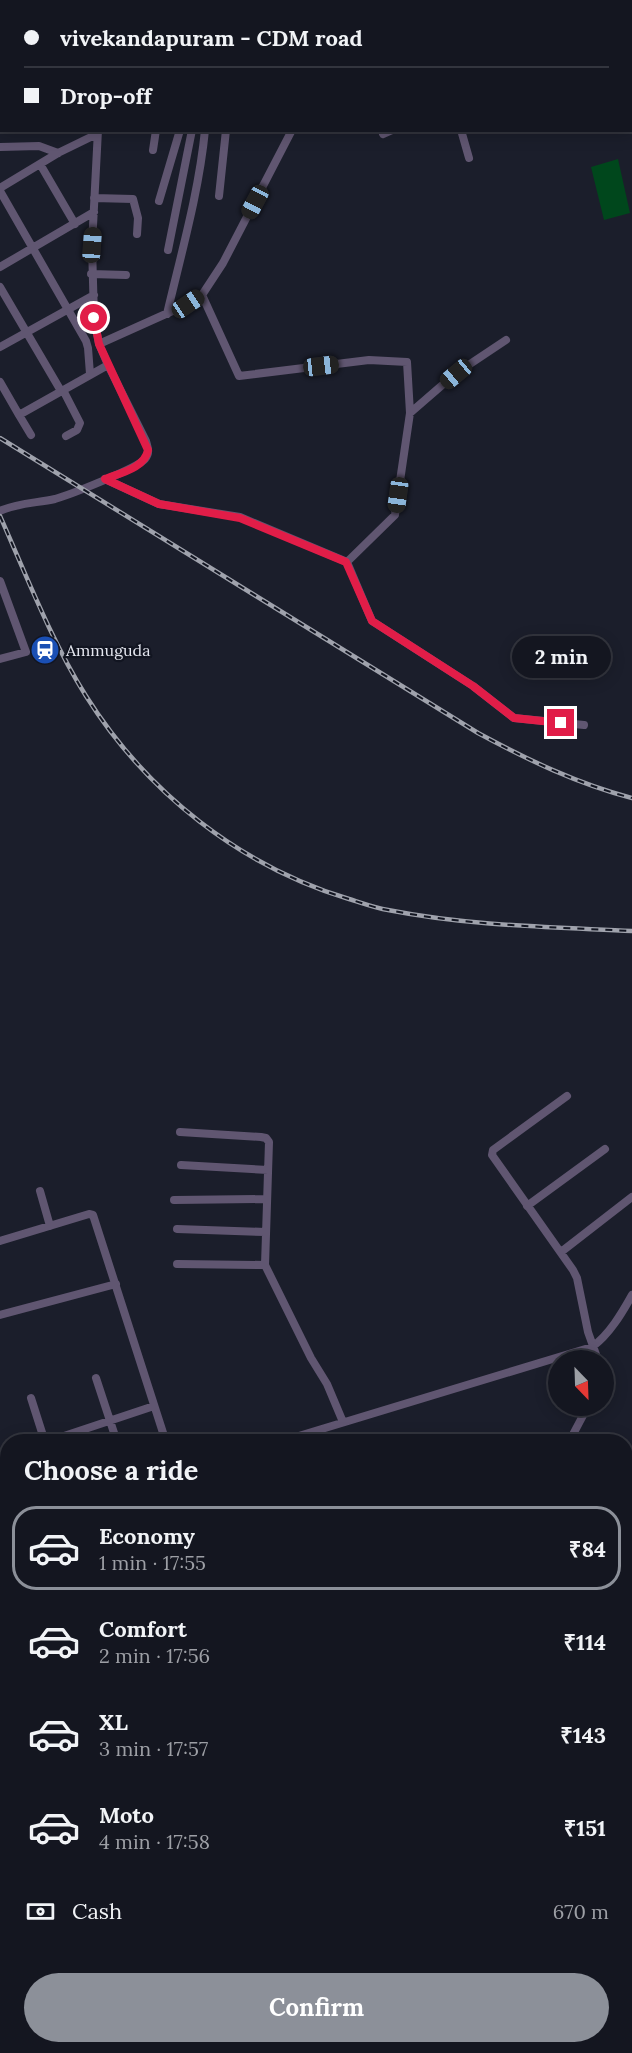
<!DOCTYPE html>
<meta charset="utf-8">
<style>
:root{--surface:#141620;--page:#1d1f29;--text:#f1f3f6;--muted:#9d9fa5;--line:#33353e;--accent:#8c9099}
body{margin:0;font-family:Lora,serif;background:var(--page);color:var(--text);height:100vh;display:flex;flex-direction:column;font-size:22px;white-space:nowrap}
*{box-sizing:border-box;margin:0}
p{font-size:20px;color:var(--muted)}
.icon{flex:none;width:33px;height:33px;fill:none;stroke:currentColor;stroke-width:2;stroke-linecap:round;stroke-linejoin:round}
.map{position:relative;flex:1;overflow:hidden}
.side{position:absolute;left:0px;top:1434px;width:633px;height:620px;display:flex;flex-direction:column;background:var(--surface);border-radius:24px 24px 0 0;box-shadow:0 3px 15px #0003,0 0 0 2px var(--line)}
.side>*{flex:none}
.guide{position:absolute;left:0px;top:0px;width:633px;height:132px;box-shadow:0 3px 15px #0003,0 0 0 2px var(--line);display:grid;align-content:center;height:132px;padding:0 24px;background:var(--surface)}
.needle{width:39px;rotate:157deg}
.tools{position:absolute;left:548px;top:1350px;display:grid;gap:12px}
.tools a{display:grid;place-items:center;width:66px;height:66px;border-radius:50%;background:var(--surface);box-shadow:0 3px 15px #0003,0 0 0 2px var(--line);font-size:30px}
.end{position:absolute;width:27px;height:27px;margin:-14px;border:8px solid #e11d48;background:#fff;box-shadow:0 0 0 3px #fff}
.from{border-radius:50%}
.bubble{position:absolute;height:42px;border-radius:21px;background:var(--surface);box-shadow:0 3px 15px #0003,0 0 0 2px var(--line);font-size:20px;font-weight:700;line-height:42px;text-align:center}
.car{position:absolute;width:18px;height:36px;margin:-18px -9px;border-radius:8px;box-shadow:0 0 4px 2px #0007;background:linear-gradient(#222 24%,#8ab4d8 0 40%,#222 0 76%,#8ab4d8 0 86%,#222 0)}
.guide b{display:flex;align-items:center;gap:21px;height:57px;font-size:22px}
.guide b+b{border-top:2px solid var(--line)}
.guide i{width:15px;height:15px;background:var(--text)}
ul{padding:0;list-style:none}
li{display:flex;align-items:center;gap:18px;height:84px;margin:0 12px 9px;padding:0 12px;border:3px solid transparent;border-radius:24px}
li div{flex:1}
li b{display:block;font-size:22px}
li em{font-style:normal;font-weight:700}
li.active{border-color:var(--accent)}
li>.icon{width:54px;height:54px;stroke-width:1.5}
h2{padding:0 24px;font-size:27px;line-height:72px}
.pay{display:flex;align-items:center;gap:15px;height:66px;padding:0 24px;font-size:22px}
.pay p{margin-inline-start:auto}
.action{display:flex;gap:12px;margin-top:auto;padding:12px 24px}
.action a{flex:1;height:69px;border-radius:36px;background:var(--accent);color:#fff;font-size:24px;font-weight:700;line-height:69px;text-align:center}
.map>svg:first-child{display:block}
.green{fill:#00471c}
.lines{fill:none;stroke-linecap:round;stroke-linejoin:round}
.minor{stroke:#605671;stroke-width:8}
.major{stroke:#a38cc5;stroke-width:10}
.rail-casing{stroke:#9fa2ac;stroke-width:4.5}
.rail{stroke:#121521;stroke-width:2;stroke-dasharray:7;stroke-linecap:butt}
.route{stroke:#e11d48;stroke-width:8}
.labels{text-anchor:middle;stroke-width:4.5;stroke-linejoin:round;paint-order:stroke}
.poi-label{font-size:16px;fill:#e5e7f0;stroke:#121521;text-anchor:start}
</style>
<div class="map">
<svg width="632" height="2053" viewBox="0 0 632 2053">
<rect width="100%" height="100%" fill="#1b1e2b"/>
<path class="green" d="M618 159 630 213 604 220 591 167Z"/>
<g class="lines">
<path class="minor" d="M412 0V2
M135 2 136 0
M235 2 236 0
M258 2 259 0
M289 2V0
M315 2V0
M343 2 344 0
M632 78V75
M461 130 469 158
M383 134 392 130
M0 147 39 146 58 153
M153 150 156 130
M40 164 75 224
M0 188 58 153 97 134
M0 191 86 341 88 348 90 374
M219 196 226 130
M94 198 133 199 138 218 137 234
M159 201 180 130
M168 250 192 130
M0 267 94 212
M91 274 126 275
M0 287 61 391
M202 295 239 376 369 360 407 362 410 413
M167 314C181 254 199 192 205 130
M99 344 188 304 202 295 223 263 292 130
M0 347 94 295
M0 382 19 415 108 365
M63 390 80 423 77 430 66 436
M19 415 31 435
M105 479 159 504 240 517 347 562 372 621 473 686 514 718 584 725
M0 511C17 503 37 503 55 499 69 495 138 468 145 459 150 453 148 448 146 441L108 365 99 344 94 318 92 245 98 130
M347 562 395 515 410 413 455 374 506 340
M0 581 26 652 0 659
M567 1096 493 1150 492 1155 573 1270 577 1278 588 1332 598 1360
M180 1132 261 1137 266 1138 269 1142 265 1265 311 1358 327 1384 343 1422
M181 1165 268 1170
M40 1191 50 1226
M174 1200 266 1199
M527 1206 605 1149
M177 1229 265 1232
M0 1241 89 1214 93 1215 166 1442
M561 1252 632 1197
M177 1264 265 1265
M0 1315 116 1284
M96 1378 117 1442
M31 1398 45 1442
M46 1442 154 1406
M279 1442 592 1347C609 1335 622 1313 632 1295
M569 1442 588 1406
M0 1457 8 1454
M0 1528 8 1526
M0 1575 8 1582
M626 1708 632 1707
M626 1742 632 1731
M0 1813 8 1828
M626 1832 632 1859
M0 1866 8 1863
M0 1941 8 1937
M0 1947 8 1963
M470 2046 471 2053"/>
<path class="major" d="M626 1974 632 1972
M0 2032 8 2037
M0 2046 8 2043
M24 2046 38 2053
M3 2053 18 2049 21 2046
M349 2053 375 2046"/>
<g class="rail-casing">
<path id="rail" d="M0 438 478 733C528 760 578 784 632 798
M0 516C27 577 51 640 86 696 147 793 240 866 349 899 362 903 375 908 388 910 469 926 551 927 632 931"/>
</g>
<use href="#rail" class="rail"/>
</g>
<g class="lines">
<path class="route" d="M94 318 99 344 148 450C145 468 120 473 105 479L159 504 240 518 346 562 372 621 473 686 514 718 561 723"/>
</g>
<defs>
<g id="station-disc" transform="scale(1.5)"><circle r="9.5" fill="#1a4fb4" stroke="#121521"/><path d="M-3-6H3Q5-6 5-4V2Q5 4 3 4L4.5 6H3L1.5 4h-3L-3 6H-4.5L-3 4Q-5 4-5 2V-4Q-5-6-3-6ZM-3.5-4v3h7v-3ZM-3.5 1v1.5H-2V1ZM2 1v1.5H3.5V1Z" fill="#fff"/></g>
</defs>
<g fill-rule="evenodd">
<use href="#station-disc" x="45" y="650"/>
</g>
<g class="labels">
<g class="poi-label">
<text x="66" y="656">Ammuguda</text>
</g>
</g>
</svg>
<div class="tools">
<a><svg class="needle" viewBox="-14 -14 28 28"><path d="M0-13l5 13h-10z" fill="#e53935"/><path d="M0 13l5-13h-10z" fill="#9d9fa5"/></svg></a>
</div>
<i class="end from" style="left:94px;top:318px"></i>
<i class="end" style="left:561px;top:723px"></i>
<div class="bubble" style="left:512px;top:636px;width:99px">2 min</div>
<i class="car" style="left:255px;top:202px;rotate:208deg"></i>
<i class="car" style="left:92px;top:245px;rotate:4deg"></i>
<i class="car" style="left:188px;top:304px;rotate:56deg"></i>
<i class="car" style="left:321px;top:366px;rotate:83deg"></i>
<i class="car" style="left:456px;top:374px;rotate:230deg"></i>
<i class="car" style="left:398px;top:495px;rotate:188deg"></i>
<div class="guide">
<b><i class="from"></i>vivekandapuram - CDM road</b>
<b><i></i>Drop-off</b>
</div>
<section class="side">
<h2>Choose a ride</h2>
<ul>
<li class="active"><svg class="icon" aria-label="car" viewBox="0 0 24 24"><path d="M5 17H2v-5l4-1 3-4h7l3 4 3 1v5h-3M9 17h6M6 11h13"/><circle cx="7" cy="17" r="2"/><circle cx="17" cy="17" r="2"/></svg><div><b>Economy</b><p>1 min · 17:55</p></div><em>₹84</em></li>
<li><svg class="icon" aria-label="car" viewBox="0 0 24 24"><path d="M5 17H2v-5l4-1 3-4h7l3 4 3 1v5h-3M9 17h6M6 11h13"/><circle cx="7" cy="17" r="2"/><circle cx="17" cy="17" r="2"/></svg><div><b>Comfort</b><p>2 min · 17:56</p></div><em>₹114</em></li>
<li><svg class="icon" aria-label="car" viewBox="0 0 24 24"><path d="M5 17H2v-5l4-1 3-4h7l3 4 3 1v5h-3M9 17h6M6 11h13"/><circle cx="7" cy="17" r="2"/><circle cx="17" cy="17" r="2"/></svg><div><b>XL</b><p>3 min · 17:57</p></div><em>₹143</em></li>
<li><svg class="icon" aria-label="car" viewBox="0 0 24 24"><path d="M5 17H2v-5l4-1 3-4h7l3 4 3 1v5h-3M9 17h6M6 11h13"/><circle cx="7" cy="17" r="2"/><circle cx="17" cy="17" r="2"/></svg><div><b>Moto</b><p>4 min · 17:58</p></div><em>₹151</em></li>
</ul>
<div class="pay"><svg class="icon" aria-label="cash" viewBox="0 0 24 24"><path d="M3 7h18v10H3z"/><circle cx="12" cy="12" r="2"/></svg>Cash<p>670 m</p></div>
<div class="action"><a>Confirm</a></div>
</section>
</div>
